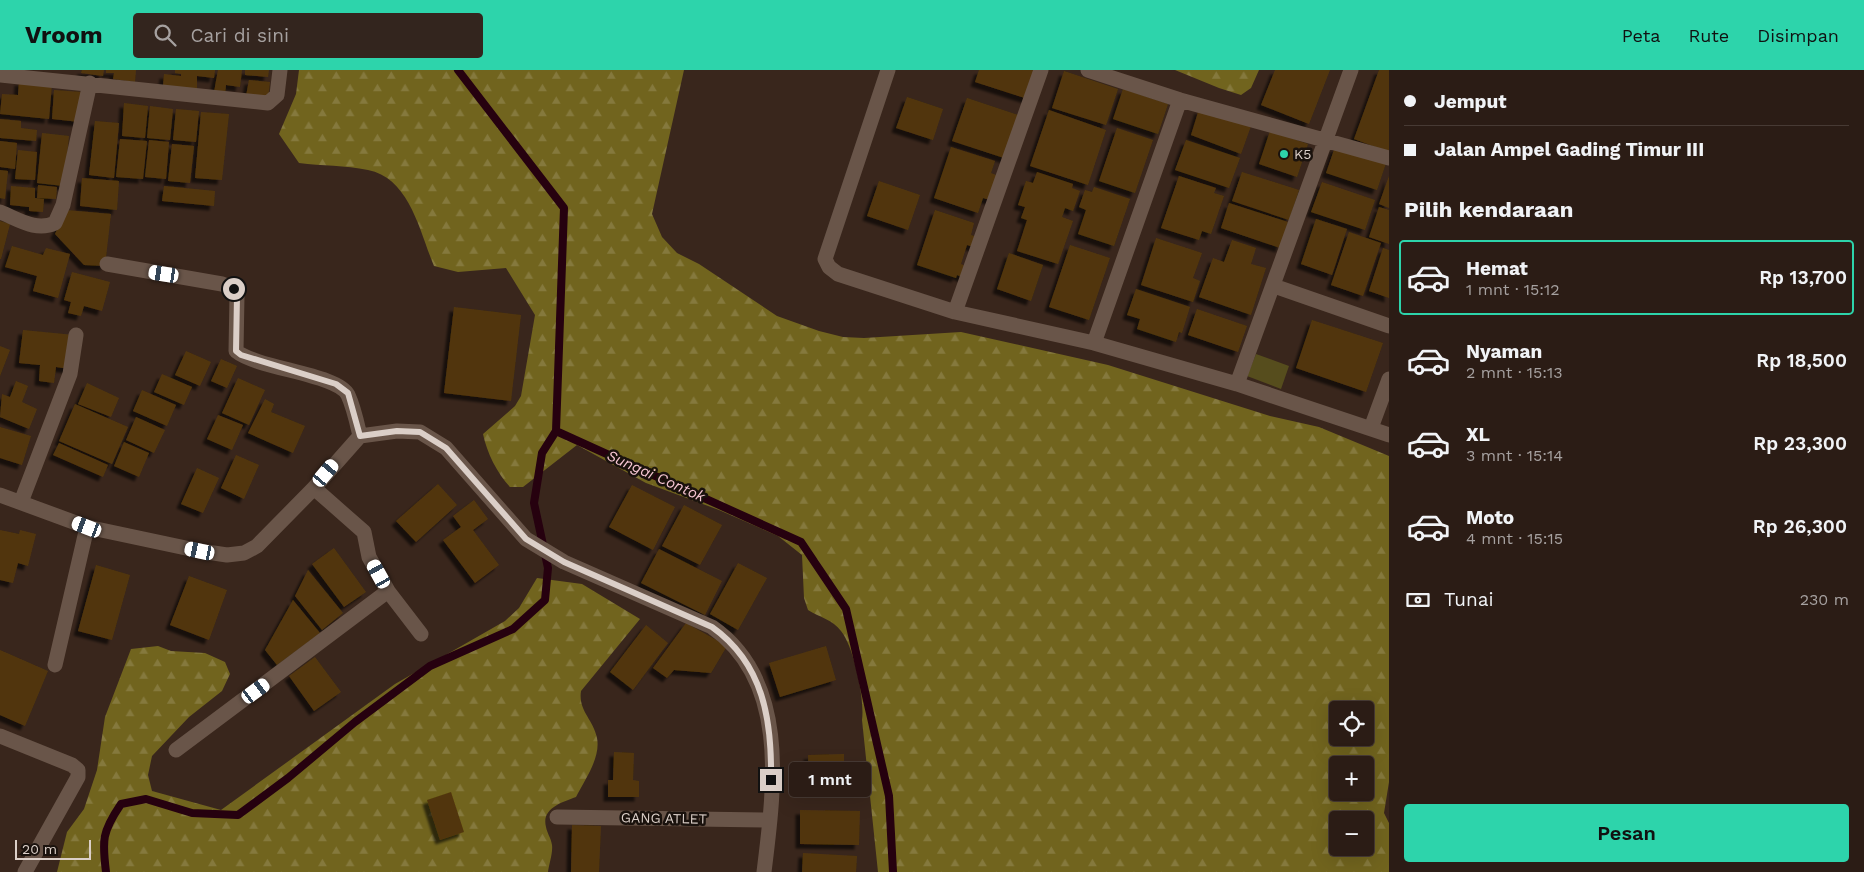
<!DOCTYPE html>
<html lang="id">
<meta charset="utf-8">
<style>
:root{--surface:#2b1c15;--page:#33251e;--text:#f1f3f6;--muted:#a6a1a0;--line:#473a34;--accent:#2dd4ab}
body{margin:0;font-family:"Work Sans",sans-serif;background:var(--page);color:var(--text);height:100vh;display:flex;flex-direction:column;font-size:19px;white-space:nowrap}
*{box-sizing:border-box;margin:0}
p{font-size:16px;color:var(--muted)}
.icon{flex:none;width:28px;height:28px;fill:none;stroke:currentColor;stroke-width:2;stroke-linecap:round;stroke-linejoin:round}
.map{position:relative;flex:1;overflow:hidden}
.details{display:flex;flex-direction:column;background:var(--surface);width:475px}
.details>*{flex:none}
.banner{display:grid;align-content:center;height:110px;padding:0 15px;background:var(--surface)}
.controls{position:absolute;left:1329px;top:631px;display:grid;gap:10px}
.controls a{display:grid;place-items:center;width:45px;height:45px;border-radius:5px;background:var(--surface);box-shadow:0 5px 20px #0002,0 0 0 1px var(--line);font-size:25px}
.scale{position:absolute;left:15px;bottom:12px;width:76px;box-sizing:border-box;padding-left:5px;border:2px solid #dbcfc8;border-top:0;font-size:14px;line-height:18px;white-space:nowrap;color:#dbcfc8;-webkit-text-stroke:4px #1a120d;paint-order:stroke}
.end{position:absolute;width:22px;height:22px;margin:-11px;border:6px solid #dbcfc8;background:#111;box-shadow:0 0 0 2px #111}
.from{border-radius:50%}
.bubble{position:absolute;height:35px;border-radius:5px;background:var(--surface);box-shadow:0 5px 20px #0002,0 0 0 1px var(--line);font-size:16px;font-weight:600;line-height:35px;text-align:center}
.car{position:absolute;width:15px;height:30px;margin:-15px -8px;border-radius:6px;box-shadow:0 0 4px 1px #0007;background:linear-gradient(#fff 24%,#345 0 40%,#fff 0 76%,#345 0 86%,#fff 0)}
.banner b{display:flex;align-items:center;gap:18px;height:48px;font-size:19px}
.banner b+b{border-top:1px solid var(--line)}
.banner i{width:12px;height:12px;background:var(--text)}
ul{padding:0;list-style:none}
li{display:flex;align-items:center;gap:15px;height:75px;margin:0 10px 8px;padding:0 5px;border:2px solid transparent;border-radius:5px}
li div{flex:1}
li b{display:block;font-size:19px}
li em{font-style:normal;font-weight:600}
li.active{border-color:var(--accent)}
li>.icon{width:45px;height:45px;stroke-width:1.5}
h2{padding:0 15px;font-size:22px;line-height:60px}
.pay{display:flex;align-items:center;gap:12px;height:55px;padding:0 15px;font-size:19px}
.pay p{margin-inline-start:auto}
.button{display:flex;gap:10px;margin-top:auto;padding:10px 15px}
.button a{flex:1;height:58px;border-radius:5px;background:var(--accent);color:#111;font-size:20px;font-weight:600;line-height:58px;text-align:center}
header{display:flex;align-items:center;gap:30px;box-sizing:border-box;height:70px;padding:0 25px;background:var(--accent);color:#111}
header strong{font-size:24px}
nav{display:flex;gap:28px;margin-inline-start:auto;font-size:18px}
.search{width:350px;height:45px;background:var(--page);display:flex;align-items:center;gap:12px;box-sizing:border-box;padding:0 18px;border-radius:5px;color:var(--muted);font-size:19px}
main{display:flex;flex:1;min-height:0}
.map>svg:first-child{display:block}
.forest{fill:url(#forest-firs);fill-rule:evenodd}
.pitch{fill:#564d1d}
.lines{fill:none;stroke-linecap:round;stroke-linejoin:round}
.stream{stroke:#26010f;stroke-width:8}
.building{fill:#51360c;filter:url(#shadow)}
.street{stroke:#695549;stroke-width:15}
.route{stroke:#dbcfc8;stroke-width:6}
.poi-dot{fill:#2dd4ab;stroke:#1a120d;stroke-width:2}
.labels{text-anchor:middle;stroke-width:5;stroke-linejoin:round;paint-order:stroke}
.poi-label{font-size:14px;fill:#dbcfc8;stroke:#1a120d;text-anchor:start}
.street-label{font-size:14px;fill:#dbcfc8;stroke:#1a120d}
.water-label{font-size:15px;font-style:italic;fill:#f6c6d3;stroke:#1a120d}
</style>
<header>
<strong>Vroom</strong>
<div class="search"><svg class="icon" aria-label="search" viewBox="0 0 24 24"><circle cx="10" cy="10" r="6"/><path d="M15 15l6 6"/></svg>Cari di sini</div>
<nav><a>Peta</a><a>Rute</a><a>Disimpan</a></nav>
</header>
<main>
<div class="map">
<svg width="1389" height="802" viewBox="0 0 1389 802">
<defs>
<pattern id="forest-firs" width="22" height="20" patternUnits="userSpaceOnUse" patternTransform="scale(1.25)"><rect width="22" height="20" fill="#71641e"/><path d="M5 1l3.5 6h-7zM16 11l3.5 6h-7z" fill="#85793d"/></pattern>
<filter id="shadow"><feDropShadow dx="-4.5" dy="4.5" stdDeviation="1" flood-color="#0009"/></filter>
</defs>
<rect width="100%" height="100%" fill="#39261c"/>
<path class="forest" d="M299 0H684L652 144 662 167 677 183 699 194 777 246 819 261 843 267 864 268 961 262 1108 295 1270 346 1319 357 1389 386V712L1384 743 1389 753V802H878L862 650C865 630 854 577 841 561 833 550 819 547 808 540L804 528 802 485 778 466 719 440 646 413 577 375 523 417H510C497 403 487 383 483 364L515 336 521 326 535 245 506 198 458 202 434 196C420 163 410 108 368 100 345 95 322 96 299 93L279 64 296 24ZM1338 640H1365V668H1338ZM1338 695H1365V722H1338ZM1338 750H1365V778H1338Z
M1175 0H1259L1251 18 1241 25 1219 18Z
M537 508 582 514 640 549 581 621C578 641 593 649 597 668 601 688 584 711 576 727 563 732 541 738 546 757 547 763 551 768 552 775 553 783 549 794 548 802H57L67 762 84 739 97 700 105 647 131 579 158 576 171 581 205 583 225 592 230 604 222 621 189 647 152 686 148 705 152 721 221 740 395 614 505 551 519 538Z"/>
<path class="pitch" d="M1256 284 1289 296 1281 319 1247 306Z"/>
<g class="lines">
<path class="stream" d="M458 0 564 138 556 361 801 472 846 539 889 726 893 802
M106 802C102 770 102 762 121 734L146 729 192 743 238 745 288 708 355 652 430 596 513 559 545 530 548 498 534 433 542 383 556 361"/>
</g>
<path class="building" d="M82 0H104L103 6 81 3Z
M106 0H136L135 12 113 9 114 3H106Z
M175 0H215L214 8 197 6V20L163 16 164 4 181 6V4L175 3Z
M218 0H242L240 17 226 15 225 24 214 22Z
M245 0H269L268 7 245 5Z
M979 0H1038L1028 29 975 12Z
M1275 0H1330L1309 54 1261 35Z
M1379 0H1389V82L1354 69Z
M1064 1 1118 19 1106 55 1052 38Z
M249 10 270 12 268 29 246 26Z
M19 11 52 14 49 49 0 44 2 24 18 25Z
M1123 19 1168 34 1158 64 1113 49Z
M54 20 82 22 80 52 52 49Z
M907 27 943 39 933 70 896 58Z
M967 28 1021 46 1007 89 952 71Z
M124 33 148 36 145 68 122 66Z
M150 36 173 39 170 70 147 68Z
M176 39 199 41 196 72 173 70Z
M1199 39 1251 56 1241 84 1191 65Z
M1049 40 1106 60 1088 115 1030 96Z
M201 42 229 44 222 110 195 108Z
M0 49 21 51V58L37 60 36 71 0 68Z
M95 51 119 53 114 108 89 105Z
M1117 58 1153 70 1135 123 1099 111Z
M1270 61 1308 74 1297 107 1259 94Z
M42 63 69 66 64 116 37 113Z
M120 69 147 71 143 109 116 107Z
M149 70 169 72 166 109 145 107Z
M1186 70 1240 88 1229 118 1175 100Z
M0 71 17 73 15 99 0 97Z
M172 74 194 76 190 113 168 111Z
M951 77 995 91 991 103 1001 107 993 131 983 128 978 143 934 128Z
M1335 77 1386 93 1377 120 1326 103Z
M18 80 37 82 35 110 15 109Z
M0 100 8 101 5 129 0 128Z
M1037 102 1073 114 1072 118 1080 121 1073 141 1065 138 1062 147 1073 151 1058 194 1017 181 1027 150 1021 148 1025 137 1018 135 1026 111 1033 113Z
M1242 102 1299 120 1289 150 1232 131Z
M1179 106 1216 118 1214 123 1224 126 1211 164 1202 161 1199 170 1161 158Z
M1389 106V138L1379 134Z
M82 108 119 111 117 140 80 136Z
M879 111 920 125 908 160 867 146Z
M1322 112 1375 130 1365 160 1311 142Z
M38 115 57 117 56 129 37 128Z
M11 116 35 118V128L44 129 43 142 29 141V137L10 135Z
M164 116 215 121 214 136 162 131Z
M1094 117 1130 129 1114 176 1078 164 1086 140 1079 137 1085 120 1092 122Z
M1229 133 1288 152 1280 178 1221 158Z
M1379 137 1389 140V174L1369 167Z
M66 140 111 144 105 196 84 195 55 164Z
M935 140 974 153 971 165 980 168 977 178 967 175 961 194 968 197 964 208 957 205 956 208 917 195Z
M1316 149 1347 159 1332 205 1301 194Z
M0 151 10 154 1 189H0Z
M1349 162 1381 173 1363 226 1331 215Z
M1156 168 1202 183 1193 208 1200 211 1193 232 1141 215Z
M1232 170 1256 178 1251 194 1266 198 1251 245 1199 227 1213 188 1224 192Z
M1070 175 1110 188 1089 250 1049 237Z
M12 176 43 185 46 178 70 184 58 228 33 221 37 206 5 197Z
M1383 178 1389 180V228L1369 221Z
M1009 183 1043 195 1031 231 997 219Z
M72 202 110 212 102 241 84 236 81 246 68 243 71 232 64 230Z
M1136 219 1190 237 1182 263 1179 262 1176 272 1137 259 1140 249 1127 245Z
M454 237 521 245 511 331 444 323Z
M1197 239 1247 256 1238 282 1188 265Z
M1312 250 1383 273 1366 322 1296 298Z
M23 260 74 265 70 299 56 297 54 313 39 311 40 295 19 293Z
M0 276 10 280 0 306Z
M186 281 211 292 200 316 175 305Z
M221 289 237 296 227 318 211 311Z
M162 304 192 317 184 335 154 322Z
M238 308 265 320 249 355 222 343Z
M16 311 28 316 22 332 37 339 29 359 0 347 2 324 10 327Z
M87 313 119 328 111 347 78 334Z
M142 320 176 335 167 356 133 341Z
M265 329 274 334 271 342 305 356 293 383 248 363Z
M75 334 128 357 112 394 59 371Z
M218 345 243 355 232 380 207 369Z
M136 347 165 360 154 383 126 370Z
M0 357 31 366 22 395 0 388Z
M124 372 149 383 139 407 114 396Z
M59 373 108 395 103 407 53 385Z
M236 385 259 395 244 429 221 418Z
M197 398 219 408 203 443 181 434Z
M438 414 457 435 416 472 396 451Z
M632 415 675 437 653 480 609 457Z
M474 430 488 449 473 460 499 495 475 513 443 470 461 457 453 446Z
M684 435 722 455 700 495 662 476Z
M0 460 19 464 20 460 36 464 28 496 18 493 13 513 0 510Z
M334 478 366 522 344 537 312 494Z
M659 479 722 511 705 545 641 513Z
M738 493 767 508 738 560 710 544Z
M96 495 130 505 112 570 78 561Z
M308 500 343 543 322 560 295 526Z
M189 506 227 520 209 570 170 555Z
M293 530 320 563 277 595 265 580Z
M686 553 727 576 711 603 674 600 667 608 653 598Z
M646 555 668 573 633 620 610 602Z
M826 576 836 610 780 627 769 593Z
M0 580 48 601 25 656 0 645Z
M315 587 341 622 314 641 289 606Z
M614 682 634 683 633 710 639 711V727H608V710H613Z
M844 684V713L809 714 808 685Z
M451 722 464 762 440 770 427 730Z
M800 740 860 741 859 775 800 774Z
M572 755 601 756 599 802H571Z
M803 783 857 786 856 802H802Z"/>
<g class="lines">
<path class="street" d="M888 0 825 189 829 197 838 204 955 242 1094 273 1237 314 1389 365
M1088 0 1180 30 1389 88
M0 5 268 33 277 25 280 0
M0 142C18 149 36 162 55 153L63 135 90 13
M107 194 222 214 234 219 237 226 236 281C258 299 338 304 348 325 354 338 357 353 360 366
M1274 216 1389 256
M955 242 1041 0
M1094 273 1180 30
M1237 314 1351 0
M1371 358 1389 309
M0 425 87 457 200 481 227 485 244 483 257 476 314 418 360 366 397 361 420 362 446 378 526 469 564 492 712 557C790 611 774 720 764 802
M21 432 70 304 76 265
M388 521 421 564
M55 595 87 457
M0 666 72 695 78 700V707L25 802
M176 680 388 521 369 487 364 462 314 418
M557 747 770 750"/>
</g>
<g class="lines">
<path class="route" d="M234 219 237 226 236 281 241 285 336 314 348 323 360 366 397 361 420 362 446 378 526 469 564 492 712 557C764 594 772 651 771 710"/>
</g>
<circle class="poi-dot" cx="1284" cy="84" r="5"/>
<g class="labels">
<g class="poi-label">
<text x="1294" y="89">K5</text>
</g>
<g class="street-label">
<text transform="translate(664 748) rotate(1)" y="5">GANG ATLET</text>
</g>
<g class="water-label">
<text transform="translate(656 406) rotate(24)" y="5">Sungai Contok</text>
</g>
</g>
</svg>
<div class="controls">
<a><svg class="icon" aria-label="locate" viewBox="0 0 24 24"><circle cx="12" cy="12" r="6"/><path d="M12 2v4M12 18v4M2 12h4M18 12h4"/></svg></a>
<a>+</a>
<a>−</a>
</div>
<div class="scale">20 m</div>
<i class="end from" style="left:234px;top:219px"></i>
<i class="end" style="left:771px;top:710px"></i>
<div class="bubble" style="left:789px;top:692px;width:82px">1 mnt</div>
<i class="car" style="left:164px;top:204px;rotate:279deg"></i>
<i class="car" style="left:326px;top:403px;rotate:40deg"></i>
<i class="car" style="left:87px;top:457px;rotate:291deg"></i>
<i class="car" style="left:200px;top:481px;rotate:282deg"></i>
<i class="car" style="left:379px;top:504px;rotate:331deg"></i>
<i class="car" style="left:256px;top:621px;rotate:54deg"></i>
</div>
<section class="details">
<div class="banner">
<b><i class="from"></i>Jemput</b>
<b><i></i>Jalan Ampel Gading Timur III</b>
</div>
<h2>Pilih kendaraan</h2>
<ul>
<li class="active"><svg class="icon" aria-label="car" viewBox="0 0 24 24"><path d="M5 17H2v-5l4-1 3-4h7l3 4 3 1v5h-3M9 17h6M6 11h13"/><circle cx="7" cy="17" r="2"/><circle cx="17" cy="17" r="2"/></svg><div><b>Hemat</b><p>1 mnt · 15:12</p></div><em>Rp 13,700</em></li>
<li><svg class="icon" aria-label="car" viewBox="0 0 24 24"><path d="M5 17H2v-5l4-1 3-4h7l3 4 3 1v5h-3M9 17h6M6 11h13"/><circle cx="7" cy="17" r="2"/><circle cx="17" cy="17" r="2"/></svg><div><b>Nyaman</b><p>2 mnt · 15:13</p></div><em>Rp 18,500</em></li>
<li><svg class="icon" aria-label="car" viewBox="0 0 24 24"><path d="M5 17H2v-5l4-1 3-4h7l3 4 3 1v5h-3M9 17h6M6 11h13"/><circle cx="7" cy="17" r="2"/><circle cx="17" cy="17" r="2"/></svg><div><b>XL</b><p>3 mnt · 15:14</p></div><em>Rp 23,300</em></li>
<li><svg class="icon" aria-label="car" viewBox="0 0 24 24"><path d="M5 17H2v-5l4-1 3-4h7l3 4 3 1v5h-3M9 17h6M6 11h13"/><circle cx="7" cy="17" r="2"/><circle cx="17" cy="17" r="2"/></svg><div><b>Moto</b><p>4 mnt · 15:15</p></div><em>Rp 26,300</em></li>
</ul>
<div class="pay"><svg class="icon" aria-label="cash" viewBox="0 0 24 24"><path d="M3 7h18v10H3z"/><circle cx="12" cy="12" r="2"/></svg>Tunai<p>230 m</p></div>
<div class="button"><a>Pesan</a></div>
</section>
</main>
